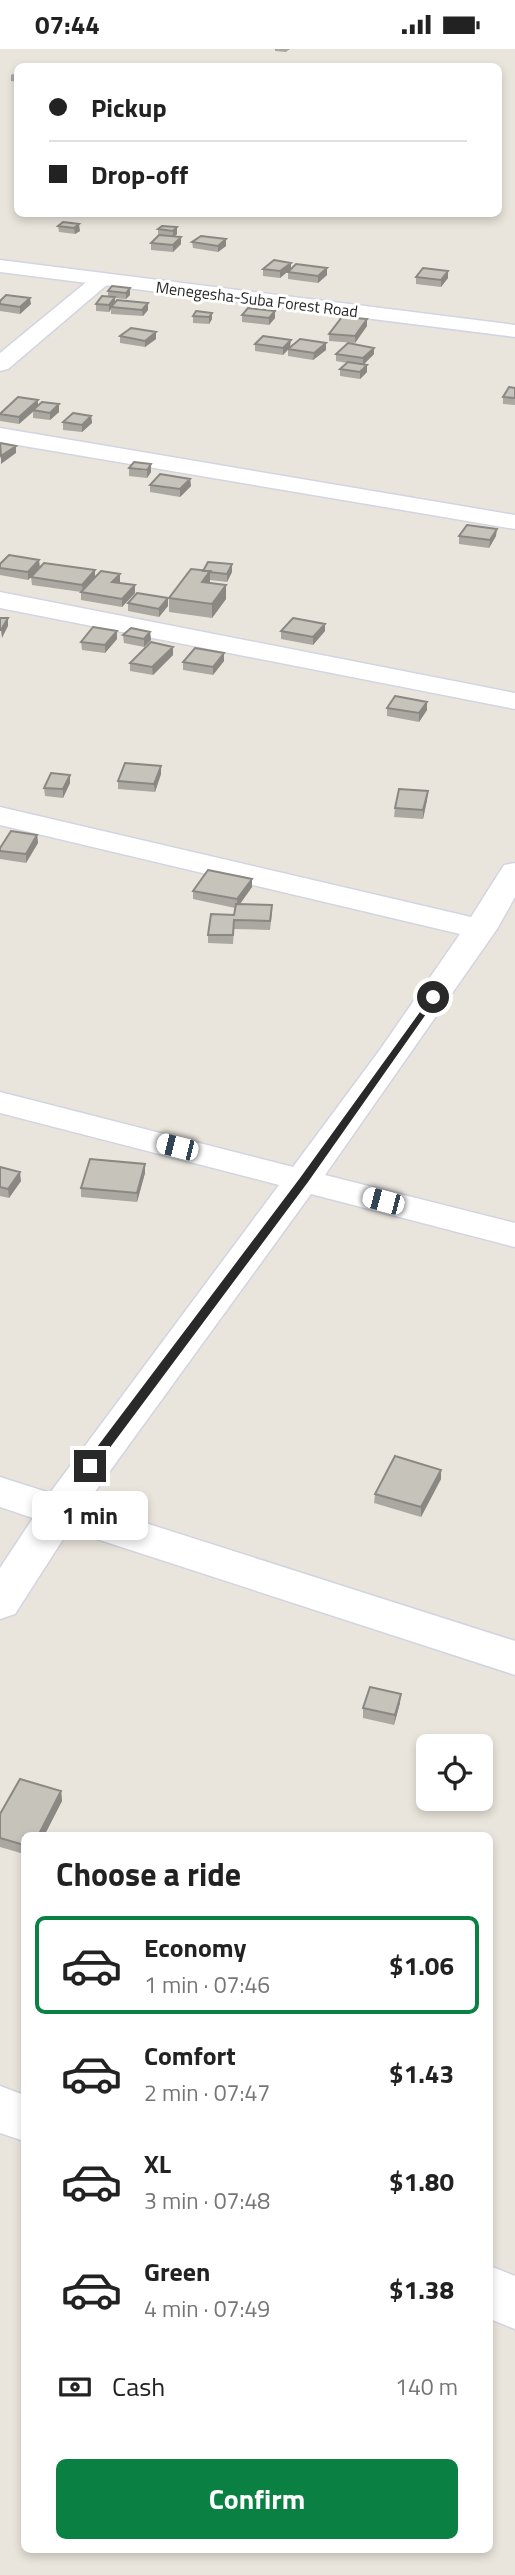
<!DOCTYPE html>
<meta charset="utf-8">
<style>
:root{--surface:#fff;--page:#f2f2f2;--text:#222;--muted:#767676;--line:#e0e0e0;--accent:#0b8043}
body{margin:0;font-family:"Titillium Web",sans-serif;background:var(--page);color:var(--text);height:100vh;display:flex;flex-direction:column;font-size:26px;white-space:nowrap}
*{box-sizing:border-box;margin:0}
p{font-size:23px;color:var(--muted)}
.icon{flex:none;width:38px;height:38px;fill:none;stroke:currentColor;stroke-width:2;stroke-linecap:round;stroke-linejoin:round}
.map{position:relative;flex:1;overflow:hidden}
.drawer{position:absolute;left:21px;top:1783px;width:472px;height:721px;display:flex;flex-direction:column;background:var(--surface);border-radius:10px;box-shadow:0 4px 10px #0003}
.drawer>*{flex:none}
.top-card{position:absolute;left:14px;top:14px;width:488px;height:154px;border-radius:10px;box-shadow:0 4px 10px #0003;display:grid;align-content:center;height:154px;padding:0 35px;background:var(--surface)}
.tools{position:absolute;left:416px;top:1685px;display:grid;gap:14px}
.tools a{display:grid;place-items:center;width:77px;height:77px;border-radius:10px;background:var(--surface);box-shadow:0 4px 10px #0003;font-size:35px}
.end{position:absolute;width:32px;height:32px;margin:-16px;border:9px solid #292929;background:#fff;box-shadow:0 0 0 4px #fff}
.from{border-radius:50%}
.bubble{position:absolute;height:49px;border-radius:10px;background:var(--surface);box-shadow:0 4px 10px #0003;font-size:23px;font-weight:700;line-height:49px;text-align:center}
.car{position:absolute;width:21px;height:42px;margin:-21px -10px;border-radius:9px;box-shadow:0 0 5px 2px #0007;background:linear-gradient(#fff 24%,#345 0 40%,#fff 0 76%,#345 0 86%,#fff 0)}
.top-card b{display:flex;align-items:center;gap:24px;height:66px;font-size:26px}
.top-card b+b{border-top:2px solid var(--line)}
.top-card i{width:18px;height:18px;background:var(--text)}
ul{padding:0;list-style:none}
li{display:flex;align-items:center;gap:21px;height:98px;margin:0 14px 10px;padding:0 21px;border:4px solid transparent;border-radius:10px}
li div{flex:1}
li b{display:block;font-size:26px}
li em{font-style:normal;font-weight:700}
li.current{border-color:var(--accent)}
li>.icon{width:63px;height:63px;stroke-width:1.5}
h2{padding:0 35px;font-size:32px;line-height:84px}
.pay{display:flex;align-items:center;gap:18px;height:77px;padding:0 35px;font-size:26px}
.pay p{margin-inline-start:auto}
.primary-button{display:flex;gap:14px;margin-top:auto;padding:14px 35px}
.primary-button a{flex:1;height:80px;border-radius:10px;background:var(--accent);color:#fff;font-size:28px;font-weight:700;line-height:80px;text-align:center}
.status{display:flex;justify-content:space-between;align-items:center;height:49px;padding:0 35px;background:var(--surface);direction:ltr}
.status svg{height:19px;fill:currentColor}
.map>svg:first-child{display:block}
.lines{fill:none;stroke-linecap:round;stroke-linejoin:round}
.minor-casing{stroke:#d2d4e1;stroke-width:3}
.tertiary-casing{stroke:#d2d4e1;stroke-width:3}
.minor{fill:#fff;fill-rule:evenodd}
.tertiary{fill:#fff;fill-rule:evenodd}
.wall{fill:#aaa8a1}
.shaded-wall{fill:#8b8883}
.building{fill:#c6c3bb;stroke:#8b8883;stroke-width:2}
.route{fill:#292929}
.labels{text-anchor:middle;stroke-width:6;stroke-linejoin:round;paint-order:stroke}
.far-street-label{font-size:16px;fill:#292929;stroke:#fff}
</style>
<div class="status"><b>07:44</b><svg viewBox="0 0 49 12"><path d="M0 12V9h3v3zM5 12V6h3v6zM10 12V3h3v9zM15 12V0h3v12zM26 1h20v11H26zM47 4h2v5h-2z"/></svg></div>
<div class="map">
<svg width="515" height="2526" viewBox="0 0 515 2526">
<rect width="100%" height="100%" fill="#eae5dc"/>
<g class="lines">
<g class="minor-casing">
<path id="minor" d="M102 224 109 226 112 230 109 234 8 320 0 322V304L95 226Z
M0 379 515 466V480L0 393Z
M0 543 515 644V660L0 559Z
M0 758 471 868 504 816 515 814V848L497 880 325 1126 515 1174V1198L311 1145 86 1455 515 1592V1626L69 1481 15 1565 0 1570V1519L33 1469 0 1458V1428L50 1444 279 1136 0 1064V1043L293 1118 379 1002 460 885 0 776Z
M0 2037 24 2046V2092L0 2084Z
M490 2217 515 2227V2280L490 2270Z"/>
</g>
<g class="tertiary-casing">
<path id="tertiary" d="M0 211 515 276V288L0 223Z"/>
</g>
<use href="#minor" class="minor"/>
<use href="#tertiary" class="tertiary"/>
</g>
<path class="wall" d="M275 0H290L286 3 275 2Z
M18 23V33L11 32V26Z
M63 173 80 182 75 185 59 183 58 177Z
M177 178V185L174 188 181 195 173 203 151 201V194L158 187V180Z
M192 193 226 197 218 203 193 199Z
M327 219V226L318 234 288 230V222L280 229 263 227V220Z
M448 222V229L441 238 416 235V228Z
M130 239V246L126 250 115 249V253L148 254V261L143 267 111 265V260L109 263 96 262V255L108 248V242Z
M0 252 31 255 20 265 0 262Z
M275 262V269L269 276 242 273V266Z
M212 264V270L209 275 193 274V267Z
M367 270V277L355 294 329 292V285Z
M120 287 156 290 145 298 120 294Z
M326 294V301L313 311 288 307V301L283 306 255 302V295L290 298Z
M374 299V305L364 315 367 316V323L360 330 340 327V320L347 314 336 312V305Z
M515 339V356L503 355V348Z
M38 351V357L59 363 50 371 33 369V363L19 375 0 372V365Z
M91 367 92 374 82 383 63 381V373Z
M129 419 151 423 147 429 129 427Z
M190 430 191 437 180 448 150 443V436Z
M459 487H496L489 499 459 495Z
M0 515 40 519 28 531 0 526Z
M232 515V523L227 533 210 531V534L226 550 212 569 169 563V549L203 522Z
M120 525V533L119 534 135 536V544L122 558 81 551V543L32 536 31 528H95Z
M128 554 168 557 159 568 128 562Z
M117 582V590L105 604 82 601 81 593Z
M281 582H325L313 596 281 590Z
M150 583 151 591 144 598 124 594 123 586Z
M173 598V606L153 626 130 622V614Z
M224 604V612L213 626 183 621V613Z
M387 659 427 661 419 673 387 667Z
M161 717V725L155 743 118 740V732Z
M70 726V734L63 749 45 747 44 739Z
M428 742 427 751 423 770 394 768 395 759Z
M37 786 38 794 26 814 0 810V799Z
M252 838 240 855 272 865 270 881 234 880 233 895 208 894V886L234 866 235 859 193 850V842Z
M0 1118 21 1132 9 1149 0 1147Z
M145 1124 137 1153 81 1148V1139Z
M441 1421V1430L421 1468 374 1454 375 1445Z
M400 1654 394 1676 363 1669V1659Z
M61 1742 62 1752 44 1787H24V1805L0 1798V1765Z"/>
<path class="shaded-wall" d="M79 175 80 182 75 185 74 179Z
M177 178V185L173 189V182Z
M181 188V195L173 203V196Z
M226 190V197L218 203V197Z
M291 214V220L280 229V222Z
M327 219V226L318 234V227Z
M448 222V229L441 238V231Z
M130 239V246L126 250V244Z
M115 248V255L111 258V260L109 263V256Z
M30 249 31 255 20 265V258Z
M148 254V261L143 267 142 261Z
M275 262V269L269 276V269Z
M212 264V270L209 275V268Z
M367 270V277L355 294V287Z
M156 283V290L145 298V292Z
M291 291 290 298 283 306V299Z
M326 294V301L313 311 314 304Z
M374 299V305L363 316V309Z
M367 316V323L360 330V323Z
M38 351V358L19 375V368Z
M59 355V363L50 371V364Z
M91 367 92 374 82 383V376Z
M16 397V404L1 415V407Z
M151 415V423L147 429V421Z
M190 430 191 437 180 448V440Z
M497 480 496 487 489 499 490 491Z
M39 511 40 519 28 531V523Z
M232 515V523L227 533V525Z
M95 521V529L83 544 82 536Z
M210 522V536L202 533Z
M120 525V533L112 540V533Z
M135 536V544L122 558V550Z
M226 536V550L212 569V555Z
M168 549V557L159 568V560Z
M8 569V577L2 589 1 581Z
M325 575V582L313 596V588Z
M117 582V590L105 604V596Z
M150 583 151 591 144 598V590Z
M173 598V606L153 626 152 618Z
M224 604V612L213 626V618Z
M427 653V661L419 673V664Z
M161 717V725L155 743 154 735Z
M70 726V734L63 749V740Z
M428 742 427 751 423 770V761Z
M37 786 38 794 26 814V805Z
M252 830V838L237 859V850Z
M145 1115V1124L137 1153V1144Z
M20 1123 21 1132 9 1149 8 1140Z
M441 1421V1430L421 1468V1458Z
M401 1645 400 1654 394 1676 395 1666Z
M61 1742 62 1752 44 1787H38Z"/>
<path class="building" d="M63 173 79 175 74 179 58 177Z
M162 177 177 178 173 182 158 180Z
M159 186 181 188 173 196 151 194Z
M201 187 226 190 218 197 192 193Z
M274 211 291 214 280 222 263 220Z
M296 215 327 219 318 227 288 223Z
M423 219 448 222 441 231 416 228Z
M112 237 130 239 126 244 108 242Z
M6 246 30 249 20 258 0 255V252Z
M102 247 115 248 109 256 96 255Z
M117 251 148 254 142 261 111 258Z
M248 259 275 262 269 269 242 266Z
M196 262 212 264 209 268 193 267Z
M342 268 367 270 355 287 329 285Z
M131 279 156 283 145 292 120 287Z
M263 287 291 291 283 299 255 295Z
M300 290 326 294 314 304 288 300Z
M348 294 374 299 363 309 336 305Z
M348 313 367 316 360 323 340 320Z
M509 338 515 339V349L503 348Z
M18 348 38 351 19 368 0 365Z
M42 353 59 355 50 364 33 361Z
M73 364 91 367 82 376 63 373Z
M0 394 16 397 1 407Z
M134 413 151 415 147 421 129 419Z
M160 425 190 430 180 440 150 436Z
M467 476 497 480 490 491 459 487Z
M9 506 39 511 28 523 0 519V515Z
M208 513 232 515 227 525 209 523 210 522H203Z
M44 514 95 521 82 536 31 528Z
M191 520 210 522 202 533 226 536 212 555 169 549Z
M101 522 120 525 112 533 135 536 122 550 81 543Z
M137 544 168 549 159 560 128 554Z
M0 569H8L1 581H0Z
M293 569 325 575 313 588 281 582Z
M93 578 117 582 105 596 81 593Z
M131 579 150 583 144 590 123 586Z
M151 593 173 598 152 618 130 614Z
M195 599 224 604 213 618 183 613Z
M395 647 427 653 419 664 387 659Z
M125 714 161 717 154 735 118 732Z
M51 724 70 726 63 740 44 739Z
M399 740 428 742 423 761 395 759Z
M11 782 37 786 26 805 0 802V799Z
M208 821 252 830 237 850 193 842Z
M236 855 272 856 270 872 234 871 233 886H208L211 865 234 866Z
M90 1110 145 1115 137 1144 81 1139Z
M0 1118 20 1123 8 1140 0 1138Z
M395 1407 441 1421 421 1458 375 1445Z
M370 1638 401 1645 395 1666 363 1659Z
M20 1730 61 1742 38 1787H24V1796L0 1789V1765Z"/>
<path class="route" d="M433 945 438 948 308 1133 94 1420H85V1414L300 1129Z"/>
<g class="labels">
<g class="far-street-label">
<text transform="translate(257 250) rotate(7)" y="6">Menegesha-Suba Forest Road</text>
</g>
</g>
</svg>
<div class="tools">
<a><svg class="icon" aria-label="locate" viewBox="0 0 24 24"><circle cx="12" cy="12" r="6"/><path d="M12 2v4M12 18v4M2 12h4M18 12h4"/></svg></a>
</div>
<i class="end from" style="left:433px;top:948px"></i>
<i class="end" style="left:90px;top:1417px"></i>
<div class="bubble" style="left:32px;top:1442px;width:116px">1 min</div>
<i class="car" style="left:177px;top:1098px;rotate:284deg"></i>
<i class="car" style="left:383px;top:1152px;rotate:285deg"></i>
<div class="top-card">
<b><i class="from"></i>Pickup</b>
<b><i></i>Drop-off</b>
</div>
<section class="drawer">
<h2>Choose a ride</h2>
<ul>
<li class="current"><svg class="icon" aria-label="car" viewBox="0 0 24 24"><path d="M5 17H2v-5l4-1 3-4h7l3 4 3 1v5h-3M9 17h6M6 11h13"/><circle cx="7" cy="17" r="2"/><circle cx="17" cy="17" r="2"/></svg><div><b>Economy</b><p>1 min · 07:46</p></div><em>$1.06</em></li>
<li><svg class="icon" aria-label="car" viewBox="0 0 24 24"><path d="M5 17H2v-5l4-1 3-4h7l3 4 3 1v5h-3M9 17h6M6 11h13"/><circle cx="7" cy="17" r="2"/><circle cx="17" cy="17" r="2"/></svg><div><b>Comfort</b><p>2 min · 07:47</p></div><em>$1.43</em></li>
<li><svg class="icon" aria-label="car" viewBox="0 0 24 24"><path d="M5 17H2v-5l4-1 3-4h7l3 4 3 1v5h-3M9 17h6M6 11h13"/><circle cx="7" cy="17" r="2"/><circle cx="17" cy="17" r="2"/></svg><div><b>XL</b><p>3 min · 07:48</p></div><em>$1.80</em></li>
<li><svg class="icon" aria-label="car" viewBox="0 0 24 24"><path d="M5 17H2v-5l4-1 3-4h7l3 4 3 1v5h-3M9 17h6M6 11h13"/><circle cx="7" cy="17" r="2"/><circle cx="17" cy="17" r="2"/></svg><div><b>Green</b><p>4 min · 07:49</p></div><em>$1.38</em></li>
</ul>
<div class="pay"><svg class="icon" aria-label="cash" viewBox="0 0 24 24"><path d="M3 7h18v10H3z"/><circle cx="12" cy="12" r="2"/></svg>Cash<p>140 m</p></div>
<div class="primary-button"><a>Confirm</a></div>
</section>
</div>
